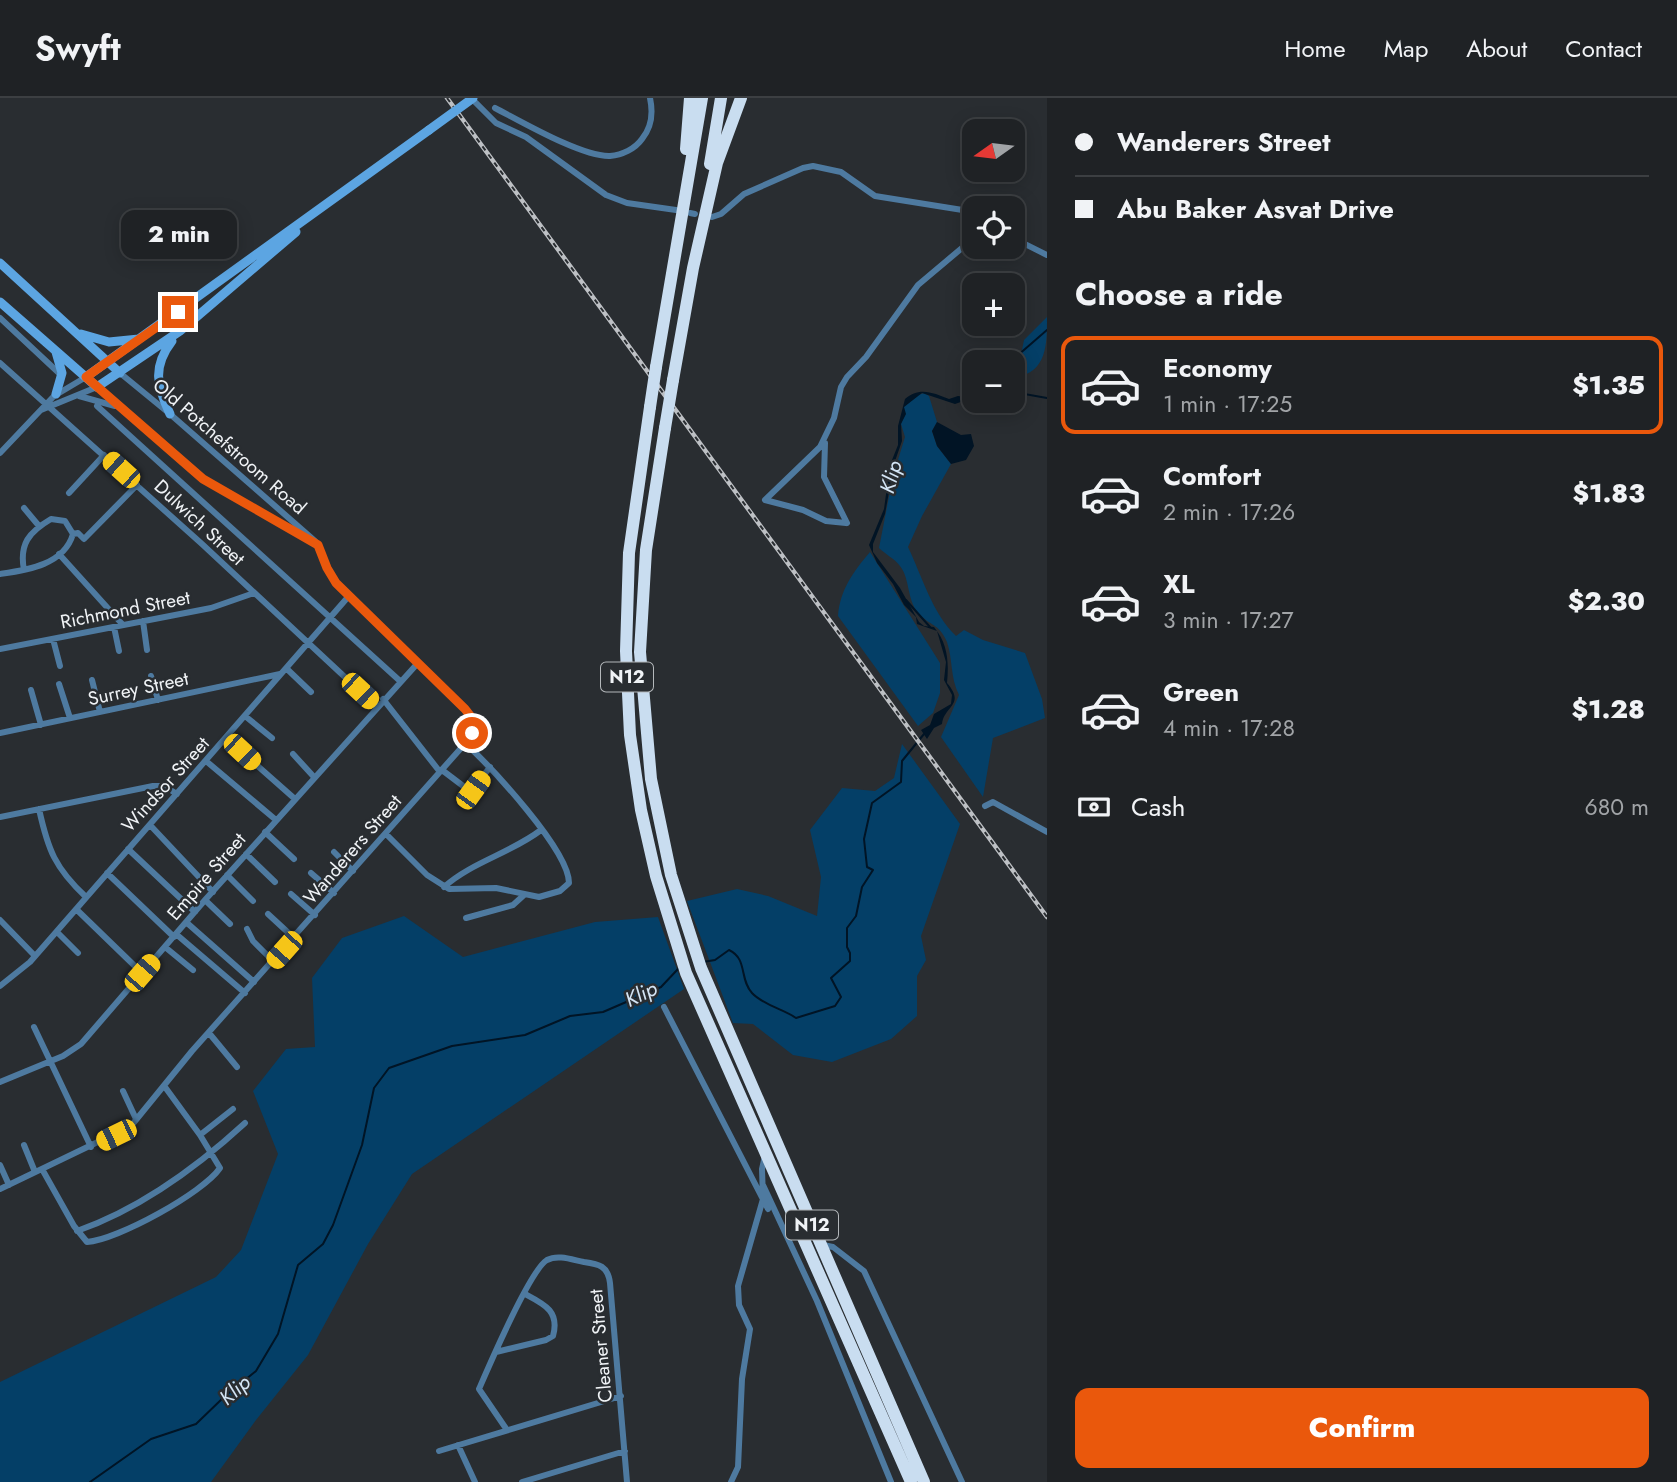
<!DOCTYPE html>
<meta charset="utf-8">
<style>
:root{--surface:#1f2225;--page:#272a2d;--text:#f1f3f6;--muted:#a1a4a7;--line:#3c3f42;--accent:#ea580c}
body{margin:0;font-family:Jost,sans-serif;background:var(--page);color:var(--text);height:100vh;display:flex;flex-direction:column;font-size:26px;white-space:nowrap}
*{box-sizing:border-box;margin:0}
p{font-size:23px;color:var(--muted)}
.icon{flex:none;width:38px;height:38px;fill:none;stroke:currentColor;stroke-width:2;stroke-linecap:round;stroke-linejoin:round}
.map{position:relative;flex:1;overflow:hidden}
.panel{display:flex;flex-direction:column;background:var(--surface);width:630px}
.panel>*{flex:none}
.top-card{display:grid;align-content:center;height:154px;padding:0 28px;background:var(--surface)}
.needle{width:46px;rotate:256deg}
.tools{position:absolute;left:962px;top:21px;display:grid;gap:14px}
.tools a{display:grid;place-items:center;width:63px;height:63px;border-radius:14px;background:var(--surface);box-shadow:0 4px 18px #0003,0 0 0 2px var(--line);font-size:35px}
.end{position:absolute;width:32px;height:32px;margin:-16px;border:9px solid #ea580c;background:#fff;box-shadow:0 0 0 4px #fff}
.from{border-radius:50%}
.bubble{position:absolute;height:49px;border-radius:14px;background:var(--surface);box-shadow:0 4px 18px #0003,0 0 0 2px var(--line);font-size:23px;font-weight:800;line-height:49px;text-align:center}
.car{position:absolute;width:21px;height:42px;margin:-21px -10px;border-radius:9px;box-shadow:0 0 5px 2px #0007;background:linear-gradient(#f5c518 24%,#345 0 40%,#f5c518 0 76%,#345 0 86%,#f5c518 0)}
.top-card b{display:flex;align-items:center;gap:24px;height:66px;font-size:26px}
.top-card b+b{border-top:2px solid var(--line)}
.top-card i{width:18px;height:18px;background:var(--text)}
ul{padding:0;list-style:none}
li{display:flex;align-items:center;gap:21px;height:98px;margin:0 14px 10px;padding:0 14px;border:4px solid transparent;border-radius:14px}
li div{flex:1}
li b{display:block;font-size:26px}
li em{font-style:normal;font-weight:800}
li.on{border-color:var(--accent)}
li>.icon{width:63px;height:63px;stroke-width:1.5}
h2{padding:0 28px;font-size:32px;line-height:84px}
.pay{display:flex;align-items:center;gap:18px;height:77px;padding:0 28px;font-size:26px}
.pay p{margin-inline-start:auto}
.cta{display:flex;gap:14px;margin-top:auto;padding:14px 28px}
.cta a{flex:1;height:80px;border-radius:14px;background:var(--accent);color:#fff;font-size:28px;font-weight:800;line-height:80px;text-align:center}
header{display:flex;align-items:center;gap:42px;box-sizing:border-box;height:98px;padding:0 35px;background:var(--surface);border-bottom:2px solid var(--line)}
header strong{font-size:33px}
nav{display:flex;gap:38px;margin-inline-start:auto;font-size:24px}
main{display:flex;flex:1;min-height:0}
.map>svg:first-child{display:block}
.green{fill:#043f67}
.water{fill:#011425}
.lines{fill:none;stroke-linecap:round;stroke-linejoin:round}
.stream{stroke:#011425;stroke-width:2}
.minor{stroke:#4e7aa0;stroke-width:6}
.secondary{stroke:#5ca5e2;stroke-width:9}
.motorway{stroke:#c9ddf0;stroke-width:12}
.rail-casing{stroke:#bdc0c4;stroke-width:4.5}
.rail{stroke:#292d31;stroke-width:2;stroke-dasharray:5;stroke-linecap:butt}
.secondary-bridge{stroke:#5ca5e2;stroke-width:9}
.motorway-bridge{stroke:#c9ddf0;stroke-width:12}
.route{stroke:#ea580c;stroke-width:9}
.labels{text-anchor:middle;stroke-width:5;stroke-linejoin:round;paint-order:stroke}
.shield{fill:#292d31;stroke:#b4b8bb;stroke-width:2}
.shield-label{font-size:18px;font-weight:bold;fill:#f0f3f6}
.street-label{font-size:19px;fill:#f0f3f6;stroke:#292d31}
.water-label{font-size:21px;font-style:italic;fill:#d4e5f5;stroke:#292d31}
</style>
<header>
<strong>Swyft</strong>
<nav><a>Home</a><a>Map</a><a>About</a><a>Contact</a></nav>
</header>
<main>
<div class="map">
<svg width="1047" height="1384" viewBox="0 0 1047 1384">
<rect width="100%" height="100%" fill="#292d31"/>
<path class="green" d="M1047 219C1047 248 1047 275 1013 280V271L1020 262 1024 242Z
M924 295 929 298 937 324 932 333 937 348 951 366 922 418 908 449C922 478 932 515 956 538L964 532 983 542 1025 555 1042 601 1045 620 993 640 983 699 941 639 959 597C950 579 953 562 947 544 940 527 932 528 921 518 906 504 911 482 900 468 895 461 885 456 879 450L893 378 905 339 901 326 904 309 918 297Z
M870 454 940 565V595L933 615 918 628 838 518C840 492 853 474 870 454Z
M902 646 960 726 921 838 926 862 917 878V918L891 941 832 964 793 957 753 926 733 925 687 803 737 791 768 798 817 818 821 779 810 732 842 690 875 693 894 680Z
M404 818 463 859 595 824 658 819 684 891 412 1076 368 1146 308 1257 256 1322 211 1384H0V1284L216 1179 241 1152 278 1056 253 993 286 951 315 949 312 880 342 840Z"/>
<path class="water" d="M975 291V299L955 306 922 295 904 309 906 316 901 326 902 343 894 366 885 416 873 446V454L900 490 919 524 924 528 934 529C948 546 949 564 947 585 966 607 944 608 942 626L934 630 927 641 921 632 930 627 934 616 951 606 952 597 944 582 946 564 937 533 917 526 916 519 904 507 893 486 877 465 869 447 884 411 890 367 898 347V328L905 301C919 288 934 295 949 301L958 298 965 299Z
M937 324 961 337 971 336 974 348 966 362 951 366 937 348 932 333Z"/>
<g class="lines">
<path class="stream" d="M1017 258 1047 232
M1013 294 1047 300
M906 502 930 529
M703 864 715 862 729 852C748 861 739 881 752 895 763 907 783 911 796 920L835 908 841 899 831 880 850 863V855L847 849V830L856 818 862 789 873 772 867 769 864 741 872 705 901 684 902 663 924 636
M90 1384 151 1341 196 1326 225 1298 256 1273 278 1236 298 1167 323 1146 333 1127 362 1047 374 990 389 970 452 948 525 937 570 918 603 914 661 889 678 871"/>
<path class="minor" d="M471 0 496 25 526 39 606 97 627 105 676 112
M495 10C522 24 582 59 610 58 622 57 635 51 642 41 652 29 653 14 650 0
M690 115 695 116
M712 119 721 116 744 96 803 70 813 68 841 74 875 98 975 114
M1013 140 1047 157
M0 220 61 277
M0 265 202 446 377 609
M79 298 115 308
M97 308 400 583
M41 312 97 289 203 381 318 447
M825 345 824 379 847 425
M0 355 54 298 86 279
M69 395 104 357
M765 402 820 349 834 320 841 289 847 279 866 259 918 187 975 139
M765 402 803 412 826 423 846 425
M24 410 39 428
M73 436 78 435 84 441 137 387
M59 456 123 527
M0 476C27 472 64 467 73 436L65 423 51 421C29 434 19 446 24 472
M143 523 147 552
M114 529 119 553
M53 541 60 568
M0 551 211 510 254 495
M287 571 311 594
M151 578 158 602
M92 582 100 614
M59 586 70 620
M31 592 41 627
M383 601 440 674
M245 618 272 640
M0 635 280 576
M226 640 295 701
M293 656 314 679
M206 663 276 722
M442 672 471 694 490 669
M985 708 993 704 1047 734
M39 711C48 752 55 770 86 799
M0 719 153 688H164L177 696
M150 727 213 794
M265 734 294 761
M386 736 427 777 449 791 496 790 539 799 560 793 569 785C569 752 490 668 465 645
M128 751 195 814
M334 754 353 773
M246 756 275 784
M107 775 174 839
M311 775 334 795
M227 777 253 803
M444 789C472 764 511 755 541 732
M291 796 315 817
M205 802 230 826
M76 811 142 875
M268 816 294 840
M466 820 513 807 524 797
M0 822 35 858
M186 824 254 884
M247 831 253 843 273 863
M57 834 78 855
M176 836 245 895
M165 849 193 872
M0 888 30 864 348 499
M664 909 768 1111
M34 929 91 1049
M209 935 237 969
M0 984 63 958 81 946 205 802 417 566
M123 993 136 1021
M200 1037 233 1011
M24 1047 35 1074
M0 1067 9 1087
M42 1071 74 1128 87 1144C117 1142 203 1095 220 1070L200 1037 165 989
M763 1087 817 1203 891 1384
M0 1091 131 1028 192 953 470 640C475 628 473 621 465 611L336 485 327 470 315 443 170 316 120 275
M77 1133C140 1111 196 1070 245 1025
M823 1147 833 1149 864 1173 962 1384
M496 1254 546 1242 553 1238C560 1213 544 1206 525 1196
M507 1332 479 1291C489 1268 530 1172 547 1162 558 1156 573 1162 584 1164 599 1166 608 1168 610 1185L627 1384
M458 1347 475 1384
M439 1353 621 1298
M522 1384 625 1353
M731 1384 738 1369 742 1281 750 1231 739 1207 738 1188 763 1101 762 1071 765 1058"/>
<path class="secondary" d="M0 165 120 275
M0 204 97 289 180 233 296 134
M81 236 109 244 139 241
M56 254 62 275 56 296
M86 279 429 32
M170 316C157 288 152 269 172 243"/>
<path class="motorway" d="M686 51 690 0
M710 66 721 0
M656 269 702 0
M673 282 693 170 717 65 741 0
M650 309 629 455 626 553 630 637 641 712 656 778 686 875 911 1384
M665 330 646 452 640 554 651 681 671 777 701 870 924 1384"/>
<g class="rail-casing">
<path id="rail" d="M447 0 1047 819"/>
</g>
<use href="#rail" class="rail"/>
<path class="secondary-bridge" d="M429 32 473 0"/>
<path class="motorway-bridge" d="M650 309 656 269
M665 330 673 282"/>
</g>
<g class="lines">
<path class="route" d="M178 214 86 279 203 381 318 447 327 470 336 485 465 611 472 620V635"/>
</g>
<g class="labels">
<g class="shield">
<rect x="601" y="564.5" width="52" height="29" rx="5"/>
<rect x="786" y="1112.5" width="52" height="29" rx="5"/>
</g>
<g class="shield-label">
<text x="627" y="585">N12</text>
<text x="812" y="1133">N12</text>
</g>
<g class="street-label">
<text transform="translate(230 348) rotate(41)" y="7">Old Potchefstroom Road</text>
<text transform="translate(200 424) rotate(43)" y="7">Dulwich Street</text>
<text transform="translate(125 511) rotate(-11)" y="7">Richmond Street</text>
<text transform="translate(138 590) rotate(-12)" y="7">Surrey Street</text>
<text transform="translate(165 686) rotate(-48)" y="7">Windsor Street</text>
<text transform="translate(352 751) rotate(-49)" y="7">Wanderers Street</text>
<text transform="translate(206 778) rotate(-49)" y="7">Empire Street</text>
<text transform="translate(600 1248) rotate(-95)" y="7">Cleaner Street</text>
</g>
<g class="water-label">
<text transform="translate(891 379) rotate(-74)" y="7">Klip</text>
<text transform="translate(641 896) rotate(-26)" y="7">Klip</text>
<text transform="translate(235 1292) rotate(-41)" y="7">Klip</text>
</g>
</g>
</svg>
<div class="tools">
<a><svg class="needle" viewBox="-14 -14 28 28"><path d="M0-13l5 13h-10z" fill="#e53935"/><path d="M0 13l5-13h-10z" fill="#a1a4a7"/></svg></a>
<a><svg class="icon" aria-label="locate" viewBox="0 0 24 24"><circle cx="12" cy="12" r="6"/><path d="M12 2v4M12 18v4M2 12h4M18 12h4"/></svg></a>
<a>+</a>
<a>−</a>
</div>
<i class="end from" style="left:472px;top:635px"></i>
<i class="end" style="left:178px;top:214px"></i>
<div class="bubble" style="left:121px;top:112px;width:116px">2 min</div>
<i class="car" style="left:121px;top:372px;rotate:312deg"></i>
<i class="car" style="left:360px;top:593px;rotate:133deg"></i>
<i class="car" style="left:242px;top:654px;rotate:133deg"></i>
<i class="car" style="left:473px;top:692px;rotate:36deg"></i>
<i class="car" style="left:284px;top:852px;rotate:222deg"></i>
<i class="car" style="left:142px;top:875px;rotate:41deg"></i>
<i class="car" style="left:116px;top:1037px;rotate:244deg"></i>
</div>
<section class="panel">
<div class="top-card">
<b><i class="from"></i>Wanderers Street</b>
<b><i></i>Abu Baker Asvat Drive</b>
</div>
<h2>Choose a ride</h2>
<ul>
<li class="on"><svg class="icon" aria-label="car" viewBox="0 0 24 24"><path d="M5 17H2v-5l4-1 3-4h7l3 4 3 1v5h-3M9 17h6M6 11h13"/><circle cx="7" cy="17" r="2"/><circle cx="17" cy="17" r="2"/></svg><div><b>Economy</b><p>1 min · 17:25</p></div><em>$1.35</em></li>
<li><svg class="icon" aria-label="car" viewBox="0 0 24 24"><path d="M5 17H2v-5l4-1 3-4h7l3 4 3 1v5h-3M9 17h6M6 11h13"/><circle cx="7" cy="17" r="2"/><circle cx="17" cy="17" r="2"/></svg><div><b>Comfort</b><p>2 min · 17:26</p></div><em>$1.83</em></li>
<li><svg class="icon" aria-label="car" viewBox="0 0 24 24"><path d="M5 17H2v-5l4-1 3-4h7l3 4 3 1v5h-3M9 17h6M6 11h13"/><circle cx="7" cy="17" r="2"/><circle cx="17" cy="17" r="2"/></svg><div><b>XL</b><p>3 min · 17:27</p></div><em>$2.30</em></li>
<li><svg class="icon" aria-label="car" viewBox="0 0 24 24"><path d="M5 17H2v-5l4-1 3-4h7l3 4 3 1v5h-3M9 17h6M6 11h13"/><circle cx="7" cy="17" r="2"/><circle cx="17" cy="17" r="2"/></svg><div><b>Green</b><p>4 min · 17:28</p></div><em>$1.28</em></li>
</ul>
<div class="pay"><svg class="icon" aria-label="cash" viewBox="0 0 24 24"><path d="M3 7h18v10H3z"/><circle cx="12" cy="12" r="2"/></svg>Cash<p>680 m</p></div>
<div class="cta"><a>Confirm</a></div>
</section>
</main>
